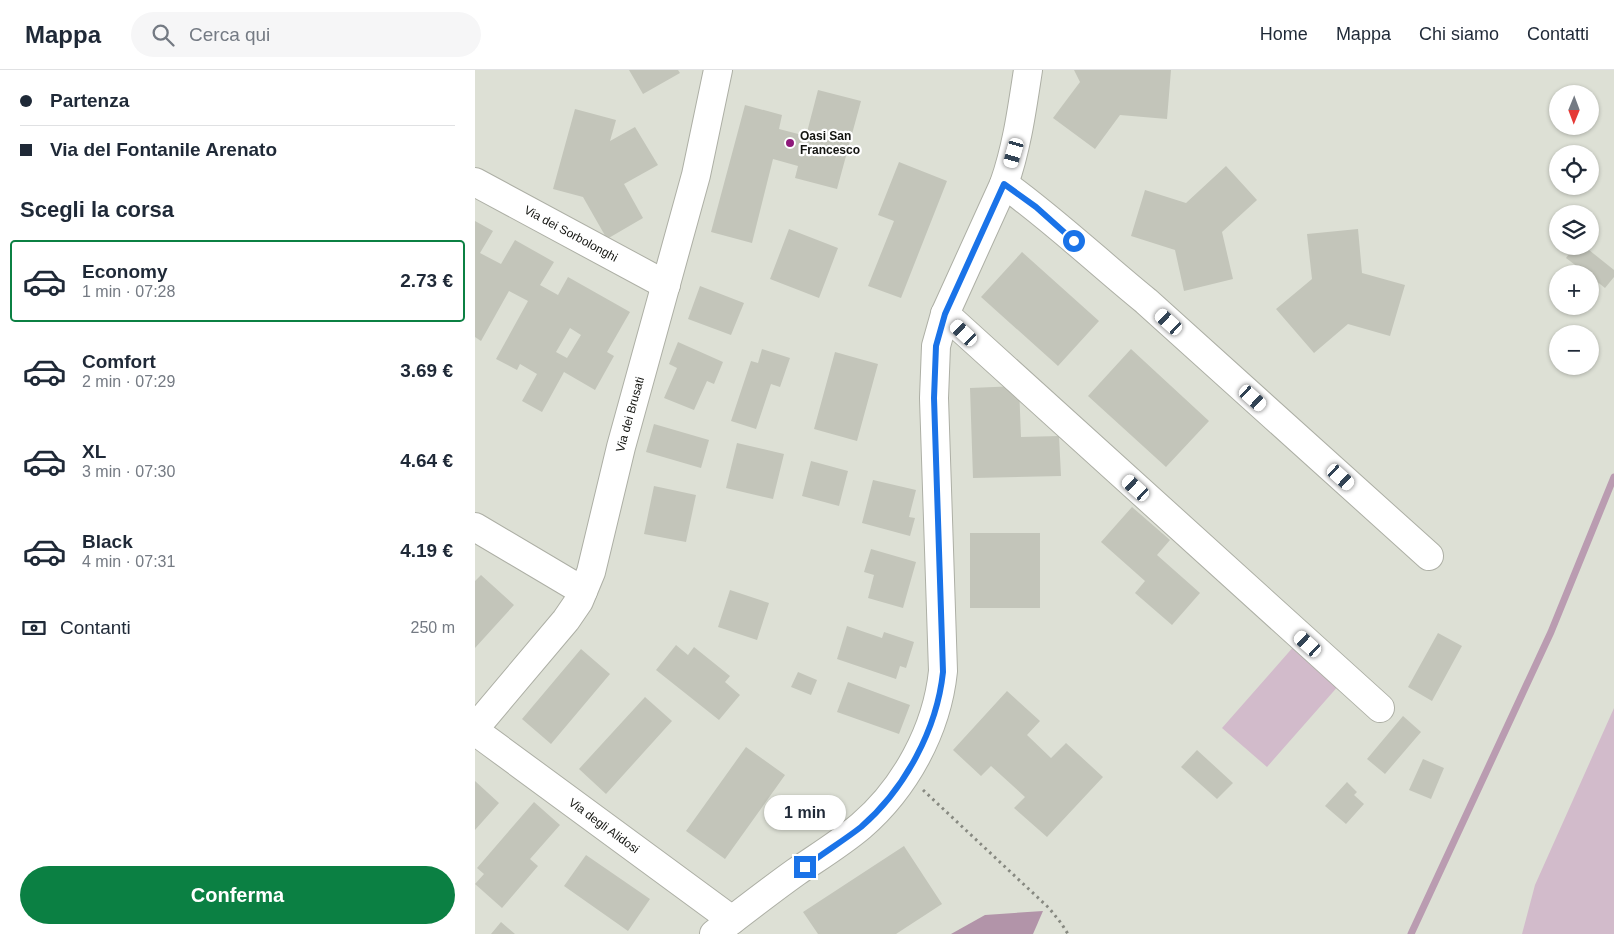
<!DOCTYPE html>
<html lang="it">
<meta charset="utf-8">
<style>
:root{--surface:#fff;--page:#f6f6f7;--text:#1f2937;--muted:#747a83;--line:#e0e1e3;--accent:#0b8043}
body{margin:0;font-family:Arial,sans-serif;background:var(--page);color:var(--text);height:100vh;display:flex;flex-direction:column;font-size:19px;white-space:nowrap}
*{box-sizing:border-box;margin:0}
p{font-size:16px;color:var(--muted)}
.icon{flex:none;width:28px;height:28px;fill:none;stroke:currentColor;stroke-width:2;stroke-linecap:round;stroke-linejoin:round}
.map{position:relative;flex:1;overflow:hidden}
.details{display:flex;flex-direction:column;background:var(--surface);width:475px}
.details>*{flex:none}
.top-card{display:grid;align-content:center;height:110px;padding:0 20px;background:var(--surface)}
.needle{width:32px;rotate:181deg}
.fabs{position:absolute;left:1074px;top:15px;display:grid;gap:10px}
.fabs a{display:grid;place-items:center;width:50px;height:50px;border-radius:50%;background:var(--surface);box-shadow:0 1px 4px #0004;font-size:25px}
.end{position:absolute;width:22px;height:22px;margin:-11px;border:6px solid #1a73e8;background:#fff;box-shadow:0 0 0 2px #fff}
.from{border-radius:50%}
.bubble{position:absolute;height:35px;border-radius:18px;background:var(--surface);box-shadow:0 1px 4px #0004;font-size:16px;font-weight:700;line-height:35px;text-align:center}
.car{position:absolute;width:15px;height:30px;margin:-15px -8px;border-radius:6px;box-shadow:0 0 4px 1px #0007;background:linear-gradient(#fff 24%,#345 0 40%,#fff 0 76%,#345 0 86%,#fff 0)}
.top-card b{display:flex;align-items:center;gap:18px;height:48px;font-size:19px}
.top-card b+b{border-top:1px solid var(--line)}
.top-card i{width:12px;height:12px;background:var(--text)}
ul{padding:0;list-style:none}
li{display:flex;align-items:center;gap:15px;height:82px;margin:0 10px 8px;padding:0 10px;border:2px solid transparent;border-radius:5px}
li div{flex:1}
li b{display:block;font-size:19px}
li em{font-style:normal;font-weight:700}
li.current{border-color:var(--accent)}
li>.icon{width:45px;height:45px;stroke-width:1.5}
h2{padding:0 20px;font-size:22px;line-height:60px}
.pay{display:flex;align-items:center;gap:12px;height:55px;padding:0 20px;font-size:19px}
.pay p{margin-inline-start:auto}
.button{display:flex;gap:10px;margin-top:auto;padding:10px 20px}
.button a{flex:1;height:58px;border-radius:30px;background:var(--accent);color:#fff;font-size:20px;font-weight:700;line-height:58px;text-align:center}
header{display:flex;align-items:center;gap:30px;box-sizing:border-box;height:70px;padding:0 25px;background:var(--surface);border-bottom:1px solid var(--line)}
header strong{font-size:24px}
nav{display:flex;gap:28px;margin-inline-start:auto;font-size:18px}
.search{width:350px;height:45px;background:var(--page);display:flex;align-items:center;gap:12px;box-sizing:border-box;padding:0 18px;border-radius:28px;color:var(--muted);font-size:19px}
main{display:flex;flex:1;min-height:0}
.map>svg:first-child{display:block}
.green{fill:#d2bbcb}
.forest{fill:#b294a9}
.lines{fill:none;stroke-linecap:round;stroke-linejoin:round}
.stream{stroke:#ba9cb1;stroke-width:7}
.building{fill:#c3c5ba;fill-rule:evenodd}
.minor-casing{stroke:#adafa5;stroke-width:30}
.path{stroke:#878981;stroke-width:3;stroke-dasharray:2.5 4;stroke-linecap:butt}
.minor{stroke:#fff;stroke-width:28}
.route{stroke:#1a73e8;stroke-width:6}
.poi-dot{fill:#8e197a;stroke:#fff;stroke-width:2}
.labels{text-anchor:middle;stroke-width:4.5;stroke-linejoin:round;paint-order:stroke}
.poi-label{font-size:12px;font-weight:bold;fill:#131410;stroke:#fff;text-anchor:start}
.street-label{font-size:12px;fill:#131410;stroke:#fff}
</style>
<header>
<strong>Mappa</strong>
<div class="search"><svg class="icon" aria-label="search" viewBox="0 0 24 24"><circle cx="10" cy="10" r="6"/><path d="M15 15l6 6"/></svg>Cerca qui</div>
<nav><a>Home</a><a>Mappa</a><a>Chi siamo</a><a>Contatti</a></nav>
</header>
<main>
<section class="details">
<div class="top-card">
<b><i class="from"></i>Partenza</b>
<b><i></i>Via del Fontanile Arenato</b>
</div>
<h2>Scegli la corsa</h2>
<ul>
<li class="current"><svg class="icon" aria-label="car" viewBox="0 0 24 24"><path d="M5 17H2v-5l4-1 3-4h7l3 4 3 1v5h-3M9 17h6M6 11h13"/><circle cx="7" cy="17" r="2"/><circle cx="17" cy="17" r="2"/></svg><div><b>Economy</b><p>1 min · 07:28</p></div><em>2.73 €</em></li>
<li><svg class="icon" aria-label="car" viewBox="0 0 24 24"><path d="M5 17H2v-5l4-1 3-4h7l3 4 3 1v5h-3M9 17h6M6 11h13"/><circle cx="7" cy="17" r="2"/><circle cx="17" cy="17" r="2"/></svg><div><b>Comfort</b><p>2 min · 07:29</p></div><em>3.69 €</em></li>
<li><svg class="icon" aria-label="car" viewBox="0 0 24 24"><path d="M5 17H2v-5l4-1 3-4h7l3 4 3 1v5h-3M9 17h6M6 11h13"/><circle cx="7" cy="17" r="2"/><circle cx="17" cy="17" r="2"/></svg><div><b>XL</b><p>3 min · 07:30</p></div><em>4.64 €</em></li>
<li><svg class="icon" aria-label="car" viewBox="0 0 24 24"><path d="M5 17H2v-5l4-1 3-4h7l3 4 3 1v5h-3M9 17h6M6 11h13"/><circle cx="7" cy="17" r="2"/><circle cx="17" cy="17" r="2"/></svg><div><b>Black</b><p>4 min · 07:31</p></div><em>4.19 €</em></li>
</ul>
<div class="pay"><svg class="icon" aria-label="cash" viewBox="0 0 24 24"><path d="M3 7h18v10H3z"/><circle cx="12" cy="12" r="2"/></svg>Contanti<p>250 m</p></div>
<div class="button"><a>Conferma</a></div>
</section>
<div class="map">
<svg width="1139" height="864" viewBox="0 0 1139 864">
<rect width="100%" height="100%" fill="#dde0d5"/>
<path class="green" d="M820 575 865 614 792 697 747 658Z
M1139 638V864H1047L1060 815Z"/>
<path class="forest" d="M568 841 558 864H476L510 845Z"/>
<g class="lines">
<path class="stream" d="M936 864 1076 562 1139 407"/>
</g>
<path class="building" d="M154 0H203L205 3 168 24Z
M599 0H696L692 49 645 45 620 79 578 48 605 12Z
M343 20 386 31 362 119 320 108 323 96 298 89 277 173 236 162 270 35 307 45 304 59 331 66Z
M100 39 141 50 135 71 160 57 183 95 149 114 168 148 132 169 108 127 78 119Z
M424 92 472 111 426 228 393 216 419 151 403 145Z
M751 96 782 130 747 162 758 209 709 221 700 180 656 166 670 120 711 133Z
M0 151 18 161 5 183 26 194 40 170 79 192 65 215 83 225 93 207 155 242 132 282 139 286 120 320 89 302 67 342 47 331 62 304 45 294 42 300 21 289 53 231 34 221 6 271 0 267ZM95 258 106 265 92 288 81 282Z
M314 159 363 178 344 228 295 209Z
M883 159 887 203 930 215 915 266 873 254 839 283 801 239 837 209 832 164Z
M1100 176H1109L1139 200V207L1130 218 1115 206V204H1112L1091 188Z
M547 182 624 251 583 296 506 227Z
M225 216 269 233 256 265 213 249Z
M203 272 248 292 239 314 232 311 219 340 189 328 202 298 194 294Z
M287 279 315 288 305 317 296 314 281 359 256 351 276 291 283 293Z
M656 279 734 351 691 397 613 326Z
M360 282 403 294 382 371 339 359Z
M544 316 546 367 584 366 586 406 498 408 495 318Z
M179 354 234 370 226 398 171 382Z
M262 373 309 384 298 429 251 418Z
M336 391 373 401 364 436 327 426Z
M398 410 441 420 434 447 440 448 435 466 387 453Z
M179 416 221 425 211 472 169 464Z
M657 437 695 470 682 485 725 523 697 555 660 523 670 511 626 472Z
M495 463H565V538H495Z
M396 479 441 492 428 538 393 528 399 505 389 502Z
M6 505 39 535 0 578V511Z
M255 520 294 533 282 570 243 557Z
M372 556 407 568 409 562 439 572 431 598 425 596 421 609 362 589Z
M963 563 987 576 957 631 933 617Z
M201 575 213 585 219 577 255 606 250 612 265 625 244 650 181 600Z
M106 579 135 604 76 674 47 649Z
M323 602 342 610 336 625 316 617Z
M373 612 435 635 424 664 362 642Z
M532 621 565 651 552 665 576 688 591 673 628 707 572 767 539 738 550 727 516 696 506 706 478 680Z
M170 627 197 651 131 724 104 699Z
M928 646 946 662 910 704 892 689Z
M271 677 310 705 250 789 211 761Z
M722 680 758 713 742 729 706 697Z
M948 689 969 698 956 729 934 720Z
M0 711 24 733 0 760Z
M872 712 882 722 879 725 889 734 871 754 850 736Z
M59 732 85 755 55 789 63 796 27 838 0 814 9 804 2 798Z
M429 776 467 834 421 864H343L328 842Z
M111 785 175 829 153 861 89 816Z
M26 852 40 864H16Z"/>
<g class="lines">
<g class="minor-casing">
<g id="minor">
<path id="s1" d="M0 112 191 215"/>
<path d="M529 114C579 150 623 192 671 231L954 486"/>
<path d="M470 244 905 638"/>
<path d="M0 457 108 521"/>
<path id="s2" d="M0 658 91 550 104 531 116 502 146 377 221 105 243 0"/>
<path id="s3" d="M0 661 257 850"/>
<path d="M239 864C266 843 293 822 321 802 343 787 366 773 386 756 430 718 462 660 468 601L459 328 461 276 470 244 529 114C542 77 547 39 553 0"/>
</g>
</g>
<path class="path" d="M448 720 574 838 586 853 593 864"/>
<use href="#minor" class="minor"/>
</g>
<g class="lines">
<path class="route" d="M330 797C348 783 368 771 386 757 430 719 462 659 468 602L459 328 461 276 470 244 529 114 561 137 599 171"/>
</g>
<circle class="poi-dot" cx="315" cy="73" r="5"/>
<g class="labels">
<g class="poi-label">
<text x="325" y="70">Oasi San<tspan x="325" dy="14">Francesco</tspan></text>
</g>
<g class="street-label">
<text dy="4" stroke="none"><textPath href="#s1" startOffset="109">Via dei Sorbolonghi</textPath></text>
<text dy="4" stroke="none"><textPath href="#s2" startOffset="358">Via dei Brusati</textPath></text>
<text dy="4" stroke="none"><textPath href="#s3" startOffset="160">Via degli Alidosi</textPath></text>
</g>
</g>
</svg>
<div class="fabs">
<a><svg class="needle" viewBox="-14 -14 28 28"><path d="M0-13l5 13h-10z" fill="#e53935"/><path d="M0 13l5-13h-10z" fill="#747a83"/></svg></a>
<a><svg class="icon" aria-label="locate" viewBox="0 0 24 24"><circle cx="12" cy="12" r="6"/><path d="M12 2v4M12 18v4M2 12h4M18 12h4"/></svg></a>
<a><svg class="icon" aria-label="layers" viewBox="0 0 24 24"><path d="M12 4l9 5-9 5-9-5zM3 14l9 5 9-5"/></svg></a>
<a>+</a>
<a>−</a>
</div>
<i class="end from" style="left:599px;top:171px"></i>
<i class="end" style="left:330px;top:797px"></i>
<div class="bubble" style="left:289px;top:725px;width:82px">1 min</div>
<i class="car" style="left:539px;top:83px;rotate:196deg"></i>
<i class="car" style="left:694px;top:252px;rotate:312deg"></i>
<i class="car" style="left:489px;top:263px;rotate:313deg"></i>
<i class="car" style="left:778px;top:328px;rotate:132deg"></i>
<i class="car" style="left:866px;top:407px;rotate:132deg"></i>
<i class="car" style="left:661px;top:418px;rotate:312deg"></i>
<i class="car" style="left:833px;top:574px;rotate:312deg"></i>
</div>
</main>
